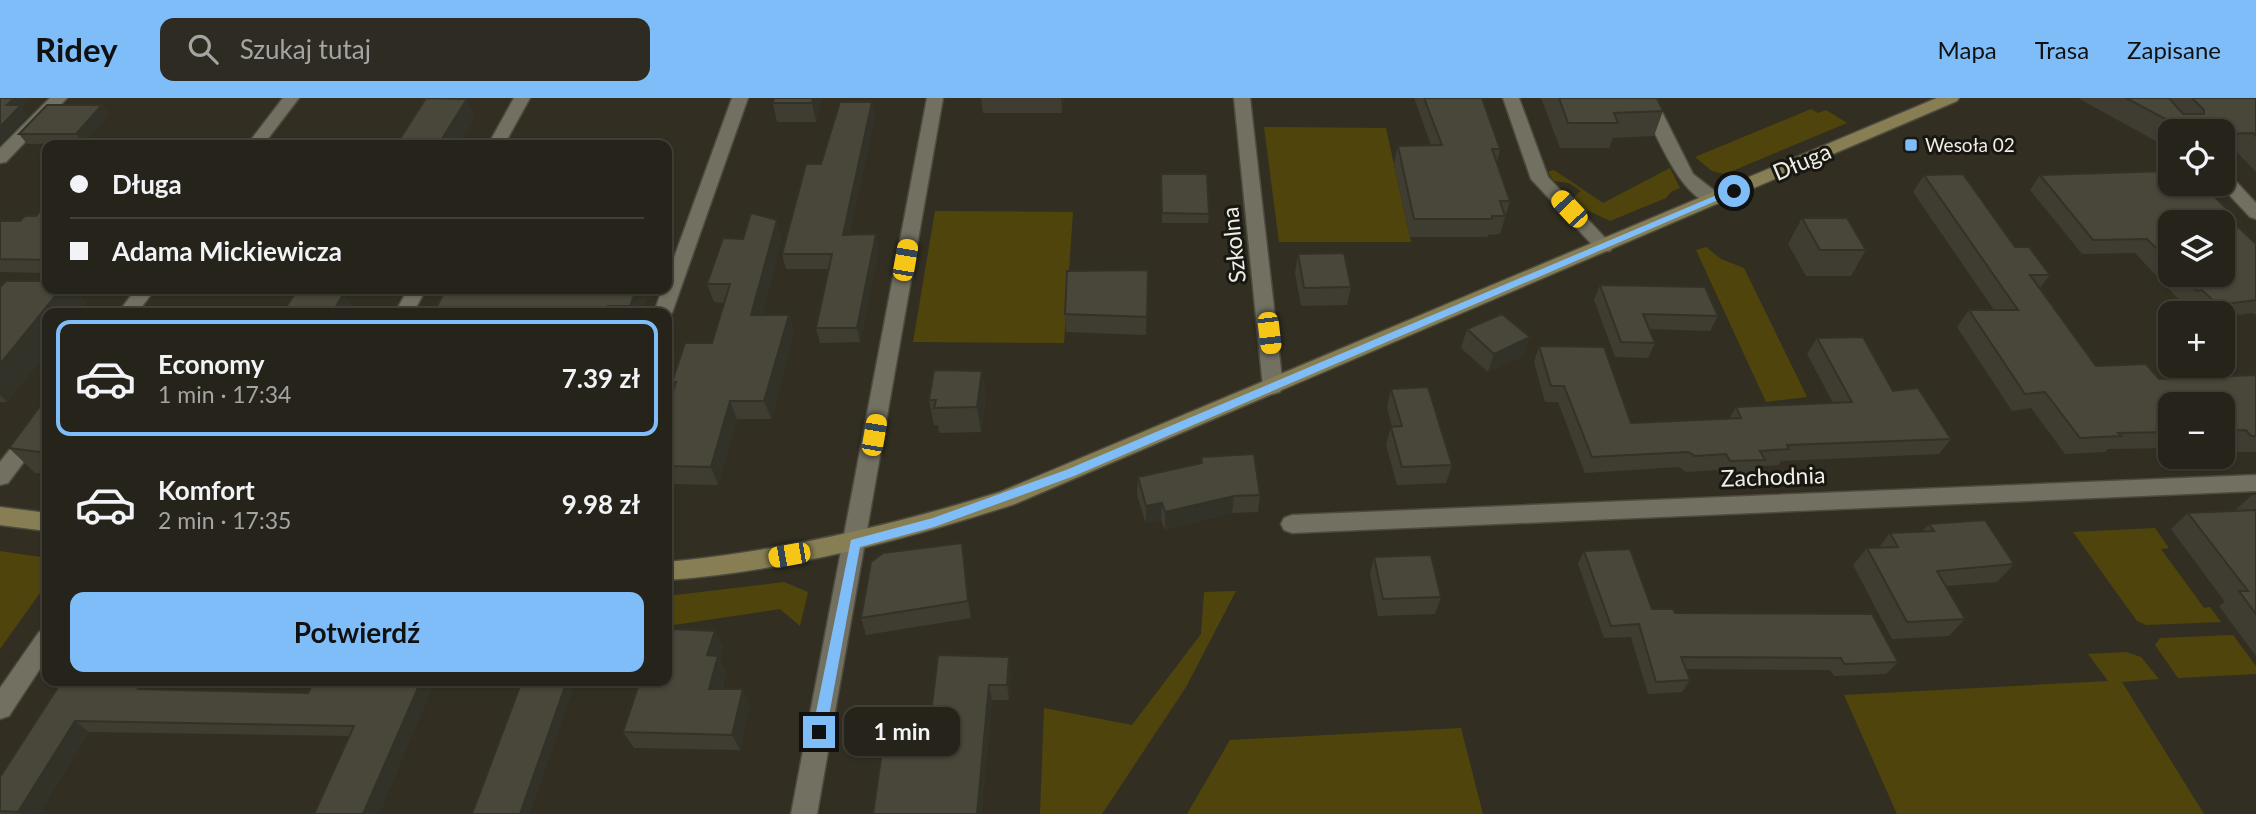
<!DOCTYPE html>
<html lang="pl">
<meta charset="utf-8">
<style>
:root{--surface:#26231a;--page:#2e2b23;--text:#f1f3f6;--muted:#a4a4a2;--line:#424039;--accent:#7fbdf9}
body{margin:0;font-family:Lato,sans-serif;background:var(--page);color:var(--text);height:100vh;display:flex;flex-direction:column;font-size:26px;white-space:nowrap}
*{box-sizing:border-box;margin:0}
p{font-size:23px;color:var(--muted)}
.icon{flex:none;width:38px;height:38px;fill:none;stroke:currentColor;stroke-width:2;stroke-linecap:round;stroke-linejoin:round}
.map{position:relative;flex:1;overflow:hidden}
.panel{position:absolute;left:42px;top:210px;width:630px;height:378px;display:flex;flex-direction:column;background:var(--surface);border-radius:14px;box-shadow:0 2px 5px #0004,0 0 0 2px var(--line)}
.panel>*{flex:none}
.guide{position:absolute;left:42px;top:42px;width:630px;height:154px;border-radius:14px;box-shadow:0 2px 5px #0004,0 0 0 2px var(--line);display:grid;align-content:center;height:154px;padding:0 28px;background:var(--surface)}
.tools{position:absolute;left:2158px;top:21px;display:grid;gap:14px}
.tools a{display:grid;place-items:center;width:77px;height:77px;border-radius:14px;background:var(--surface);box-shadow:0 2px 5px #0004,0 0 0 2px var(--line);font-size:35px}
.end{position:absolute;width:32px;height:32px;margin:-16px;border:9px solid #7fbdf9;background:#111;box-shadow:0 0 0 4px #111}
.from{border-radius:50%}
.bubble{position:absolute;height:49px;border-radius:14px;background:var(--surface);box-shadow:0 2px 5px #0004,0 0 0 2px var(--line);font-size:23px;font-weight:700;line-height:49px;text-align:center}
.car{position:absolute;width:21px;height:42px;margin:-21px -10px;border-radius:9px;box-shadow:0 0 5px 2px #0007;background:linear-gradient(#f5c518 24%,#345 0 40%,#f5c518 0 76%,#345 0 86%,#f5c518 0)}
.guide b{display:flex;align-items:center;gap:24px;height:66px;font-size:26px}
.guide b+b{border-top:2px solid var(--line)}
.guide i{width:18px;height:18px;background:var(--text)}
ul{padding:12px 0 0;list-style:none}
li{display:flex;align-items:center;gap:21px;height:116px;margin:0 14px 10px;padding:0 14px;border:4px solid transparent;border-radius:14px}
li div{flex:1}
li b{display:block;font-size:26px}
li em{font-style:normal;font-weight:700}
li.active{border-color:var(--accent)}
li>.icon{width:63px;height:63px;stroke-width:1.5}
.button{display:flex;gap:14px;margin-top:auto;padding:14px 28px}
.button a{flex:1;height:80px;border-radius:14px;background:var(--accent);color:#111;font-size:28px;font-weight:700;line-height:80px;text-align:center}
header{display:flex;align-items:center;gap:42px;box-sizing:border-box;height:98px;padding:0 35px;background:var(--accent);color:#111}
header strong{font-size:33px}
nav{display:flex;gap:38px;margin-inline-start:auto;font-size:24px}
.search{width:490px;height:63px;background:var(--page);display:flex;align-items:center;gap:18px;box-sizing:border-box;padding:0 24px;border-radius:14px;color:var(--muted);font-size:26px}
.map>svg:first-child{display:block}
.green{fill:#4f450c}
.lines{fill:none;stroke-linecap:round;stroke-linejoin:round}
.street-casing{stroke:#4d4a3f;stroke-width:3}
.secondary-casing{stroke:#4d4a3f;stroke-width:3}
.street{fill:#727061;fill-rule:evenodd}
.secondary{fill:#877f53;fill-rule:evenodd}
.wall{fill:#3f3d31;fill-rule:evenodd}
.shaded-wall{fill:#333228}
.building{fill:#494739;stroke:#333228;stroke-width:2}
.route{fill:#7fbdf9}
.poi-dot{fill:#7fbdf9;stroke:#181711;stroke-width:2.5}
.labels{text-anchor:middle;stroke-width:6;stroke-linejoin:round;paint-order:stroke}
.far-poi-label{font-size:19px;fill:#efede5;stroke:#181711;text-anchor:start}
.street-label{font-size:23px;fill:#efede5;stroke:#181711}
</style>
<header>
<strong>Ridey</strong>
<div class="search"><svg class="icon" aria-label="search" viewBox="0 0 24 24"><circle cx="10" cy="10" r="6"/><path d="M15 15l6 6"/></svg>Szukaj tutaj</div>
<nav><a>Mapa</a><a>Trasa</a><a>Zapisane</a></nav>
</header>
<div class="map">
<svg width="2256" height="716" viewBox="0 0 2256 716">
<rect width="100%" height="100%" fill="#322f22"/>
<path class="green" d="M1811 11 1818 15 1826 12 1847 25 1725 76 1712 73 1695 59Z
M1264 29 1386 30 1411 144H1279Z
M1670 70 1680 90 1671 94 1666 100 1610 123 1589 113 1581 115 1571 101 1581 93 1569 85 1554 83 1548 74 1554 72 1603 105Z
M935 113 1073 114 1064 245 913 244Z
M1706 149 1721 161 1744 170 1807 299 1766 304 1696 152Z
M2155 430 2169 450 2161 451 2204 510 2210 509 2221 524 2146 527 2137 523 2073 434Z
M0 453 47 460V485L0 551Z
M784 484 808 494 800 528 780 511 667 528V498Z
M1236 493 1186 589 1102 716H1040L1044 610 1132 627 1201 536 1204 494Z
M2233 537 2256 568V576L2178 580 2155 547 2160 540Z
M2126 554 2141 559 2159 581 2122 584 2204 716H1897L1844 597 2108 583 2088 556Z
M1461 630 1483 716H1187L1230 642Z"/>
<g class="lines">
<g class="street-casing">
<path id="street" d="M50 0H67L6 64 0 65V50Z
M283 0H299L263 47H247Z
M514 0H530L504 47H488Z
M732 0H748L672 215 667 220V215H654L662 191H667V179Z
M927 0H943L817 716H791Z
M1234 0H1250L1283 289 1280 294 1273 296 1266 294 1263 289Z
M1503 0H1519L1548 79 1610 145 1613 149 1610 153H1598L1531 81Z
M1639 0H1655L1693 76 1720 97 1723 101 1720 105C1684 114 1651 25 1639 0Z
M2222 74 2228 75 2256 105V121L2250 119 2219 86H2222Z
M136 191H155L137 215H118Z
M408 191H426L413 215H395Z
M47 310V333L8 385 0 387V364L40 313Z
M2256 377V393L1292 435 1284 432 1281 426 1284 420 1292 417Z
M47 531V560L9 618 0 621V590L39 534Z"/>
</g>
<g class="secondary-casing">
<path id="secondary" d="M1937 0H1959L1957 3 1015 406C901 443 786 473 667 482V464C781 453 891 428 1000 394Z
M0 409 47 415V433L0 427Z"/>
</g>
<use href="#street" class="street"/>
<use href="#secondary" class="secondary"/>
</g>
<path class="wall" d="M774 0H822L816 24H777L773 5Z
M981 0H1064L1062 15H983Z
M1414 0H1482L1500 51 1497 64 1510 103 1500 136 1488 137 1487 139H1410L1394 66 1398 48 1431 47Z
M1541 0H1657L1663 13 1654 38 1613 40 1609 50H1560Z
M2078 0H2256V74L2237 54 2222 55V33H2170V51Z
M872 4 875 19 849 137 879 151 860 244 820 245 816 230 829 171H786L782 156 821 66Z
M102 7 109 17 84 45 27 46 19 36Z
M1161 76 1209 116 1208 125H1162Z
M1924 77 2050 177 2040 190 2096 268 2159 281 2256 277V354H2233L2228 348 2222 349V306H2170V350L2108 351 2105 354 2065 356 2031 310 2012 313 1957 229 1969 212H1994L1913 94Z
M2040 77 2239 123 2235 127 2256 146V217L2253 215 2222 219V215H2198L2189 207H2184L2135 155 2082 156 2030 92ZM2170 124 2222 177H2170Z
M47 112V175L0 174V123H20L36 118Z
M1802 120 1866 152 1851 178H1806L1788 146Z
M743 141H782L762 217H789L794 235 771 321H737L718 387 667 386V312L674 290 672 284 712 245 724 205 714 204 707 186Z
M1298 156 1351 189 1347 207 1301 208 1295 175Z
M1148 172 1146 237 1066 234 1065 216Z
M1600 187 1718 218 1710 233 1649 231 1655 245 1648 260 1615 259 1594 202Z
M0 189 75 191 86 204 77 215H47V254L7 304H0Z
M446 191H650L641 215H430L436 210Z
M1467 231 1523 258 1488 274 1461 250Z
M1817 240 1893 293 1951 341 1939 356 1781 363 1779 367 1761 368 1755 377 1720 378 1717 372 1686 374 1679 369 1585 375 1558 304H1545L1534 264 1539 248 1631 325 1729 321 1736 309 1833 305 1807 256Z
M982 273 986 298 981 334 939 335 938 327H934L929 302Z
M1391 291 1452 367 1446 385 1397 387 1386 347 1391 329H1392L1387 309Z
M47 299V376L35 375 9 350Z
M1201 359 1260 397 1258 414 1232 415 1165 432 1161 422 1146 426 1137 397 1138 379 1201 365Z
M2252 397H2256V558L2219 508 2225 504 2171 431 2188 415 2234 413Z
M1929 426 2014 466 1997 484 1946 488 1965 521 1949 538 1892 541 1853 467 1867 450 1879 449 1890 435 1922 434Z
M962 445 971 520 866 537 861 520Z
M1584 453 1652 511 1898 564 1886 576 1834 578 1830 572 1686 571 1690 582 1682 594 1648 596 1631 539 1604 540 1578 466Z
M1374 459 1441 499 1435 516 1378 518 1370 476Z
M715 533 723 549 720 561 726 574 722 591 750 607 740 652 634 650 623 634Z
M938 557 1011 574 1009 602H992L981 716H873L929 633Z
M62 583 158 592 308 595 314 583H435L379 716H314L350 638 89 634 39 716H0V679Z"/>
<path class="shaded-wall" d="M14 0H31L22 9 29 17 1 46 0 29 7 7Z
M813 0H822L816 24 812 5Z
M1061 0H1064L1062 15Z
M467 1 476 19 459 47H438Z
M872 4 875 19 846 151 843 137Z
M102 7 109 17 84 45 76 36Z
M777 122 782 141 757 235 751 217Z
M876 136 879 151 860 244 857 230Z
M61 191H75L86 204 77 215H47V254L7 304 0 297V266Z
M637 191H650L641 215H633L630 208Z
M344 195 357 213 355 215H332Z
M608 208 611 215H605Z
M789 217 794 235 771 321 764 303Z
M1530 239 1523 258 1488 274 1494 256Z
M982 273 986 298 981 334 977 309Z
M730 303 737 321 718 387 711 369Z
M1234 398 1232 415 1165 432V414Z
M1162 405 1161 422 1146 426V408Z
M962 445 965 462 971 520 968 503Z
M715 533 723 549 720 561 726 574 717 607 709 591 707 557Z
M1009 559 1011 574 1009 602 1007 587Z
M144 583H164L152 602 138 591Z
M421 583H435L379 716H363Z
M567 583H576L530 716H520Z
M989 587 992 602 981 716H977Z
M743 591 750 607 740 652 732 637Z
M75 623 89 634 39 716H21L18 714Z"/>
<path class="building" d="M0 0H14L7 7H21L0 29Z
M426 0 467 1 438 47H386L388 44H398Z
M774 0H813L812 5H773Z
M1424 0H1482L1500 51H1492L1510 103H1500L1505 118H1492V121H1414L1398 48 1442 47Z
M1559 0H1657L1663 13 1614 15 1618 25H1568Z
M2126 0H2169L2183 16H2204V12L2192 0H2256V38L2253 35 2222 36V33H2188Z
M840 4H872L843 137 876 136 857 230H816L832 156H782L806 66H821Z
M47 7H102L76 36H19Z
M2170 73V86H2202L2239 123H2232L2256 146V202L2218 207 2202 192 2197 193 2182 177H2222V124H2170V164L2147 141 2093 142 2040 77Z
M1161 76H1207L1209 116 1162 115Z
M1963 76 2015 149H2029L2050 177H2030L2096 268 2146 266 2159 281 2256 277V338H2251L2246 332 2222 333V306H2170V334L2118 335 2121 338 2080 340 2045 294 2025 296 1969 212H2018L1924 77Z
M41 112H47V162L0 161V123H20L25 118H36Z
M751 115 777 122 751 217H789L764 303H730L711 369 667 368V312L676 284H672L685 245H712L730 186H707L723 140 743 141Z
M1802 120H1847L1866 152H1820Z
M1344 155 1351 189 1304 190 1298 156Z
M1148 172 1147 219 1065 216 1067 173Z
M6 183H47V191H61L0 266V189Z
M1600 187 1705 189 1718 218 1643 216 1655 245 1621 244Z
M446 191H637L630 208H608L605 215H430L433 210H436Z
M296 194 344 195 332 215H282Z
M1502 216 1530 239 1494 256 1467 231Z
M1863 239 1893 293 1918 290 1951 341 1787 347 1789 351 1760 353 1765 362 1730 363 1726 356 1695 358 1688 354 1592 359 1564 288H1551L1539 248 1604 249 1631 325 1741 320 1736 309 1852 304 1817 240Z
M934 272 982 273 977 309 934 310 936 302H929Z
M1428 289 1452 367 1402 369 1391 329 1402 328 1391 291Z
M47 299V355L9 350Z
M1254 356 1260 397 1234 398 1165 414 1162 405 1146 408 1138 379 1202 365 1201 359Z
M2256 412V516L2239 493H2248L2188 415Z
M1985 422 2014 466 1937 473 1965 521 1907 524 1867 450 1898 449 1890 435 1934 433 1929 426Z
M962 445 968 503 861 520 871 464 883 455Z
M1630 451 1652 511H1673L1675 515 1872 516 1898 564 1844 566 1841 560 1681 559 1690 582 1656 584 1639 526 1611 528 1584 453Z
M1431 457 1441 499 1383 501 1374 459Z
M671 531 715 533 707 557 718 558 709 591H743L732 637 623 634 640 583H667V546Z
M938 557 1009 559 1007 587H989L977 716H873L885 632 929 633Z
M62 583H144L138 591 308 595 314 583H421L363 716H314L354 628 75 623 18 714 0 713V679Z
M522 583H567L520 716H472Z"/>
<path class="route" d="M1731 91 1739 93 1074 378 934 429 860 449 826 634 824 638H814L812 634 851 442 933 420 1066 372Z"/>
<rect class="poi-dot" x="1904" y="40" width="14" height="14" rx="3.5"/>
<g class="labels">
<g class="far-poi-label">
<text x="1925" y="54">Wesoła 02</text>
</g>
<g class="street-label">
<text transform="translate(1802 64) rotate(-23)" y="8">Długa</text>
<text transform="translate(1234 147) rotate(-96)" y="8">Szkolna</text>
<text transform="translate(1773 379) rotate(-2)" y="8">Zachodnia</text>
</g>
</g>
</svg>
<div class="tools">
<a><svg class="icon" aria-label="locate" viewBox="0 0 24 24"><circle cx="12" cy="12" r="6"/><path d="M12 2v4M12 18v4M2 12h4M18 12h4"/></svg></a>
<a><svg class="icon" aria-label="layers" viewBox="0 0 24 24"><path d="M12 4l9 5-9 5-9-5zM3 14l9 5 9-5"/></svg></a>
<a>+</a>
<a>−</a>
</div>
<i class="end from" style="left:1734px;top:93px"></i>
<i class="end" style="left:819px;top:634px"></i>
<div class="bubble" style="left:844px;top:609px;width:116px">1 min</div>
<i class="car" style="left:1569px;top:111px;rotate:317deg"></i>
<i class="car" style="left:905px;top:162px;rotate:10deg"></i>
<i class="car" style="left:1269px;top:235px;rotate:173deg"></i>
<i class="car" style="left:874px;top:337px;rotate:10deg"></i>
<i class="car" style="left:789px;top:457px;rotate:260deg"></i>
<div class="guide">
<b><i class="from"></i>Długa</b>
<b><i></i>Adama Mickiewicza</b>
</div>
<section class="panel">
<ul>
<li class="active"><svg class="icon" aria-label="car" viewBox="0 0 24 24"><path d="M5 17H2v-5l4-1 3-4h7l3 4 3 1v5h-3M9 17h6M6 11h13"/><circle cx="7" cy="17" r="2"/><circle cx="17" cy="17" r="2"/></svg><div><b>Economy</b><p>1 min · 17:34</p></div><em>7.39 zł</em></li>
<li><svg class="icon" aria-label="car" viewBox="0 0 24 24"><path d="M5 17H2v-5l4-1 3-4h7l3 4 3 1v5h-3M9 17h6M6 11h13"/><circle cx="7" cy="17" r="2"/><circle cx="17" cy="17" r="2"/></svg><div><b>Komfort</b><p>2 min · 17:35</p></div><em>9.98 zł</em></li>
</ul>
<div class="button"><a>Potwierdź</a></div>
</section>
</div>
